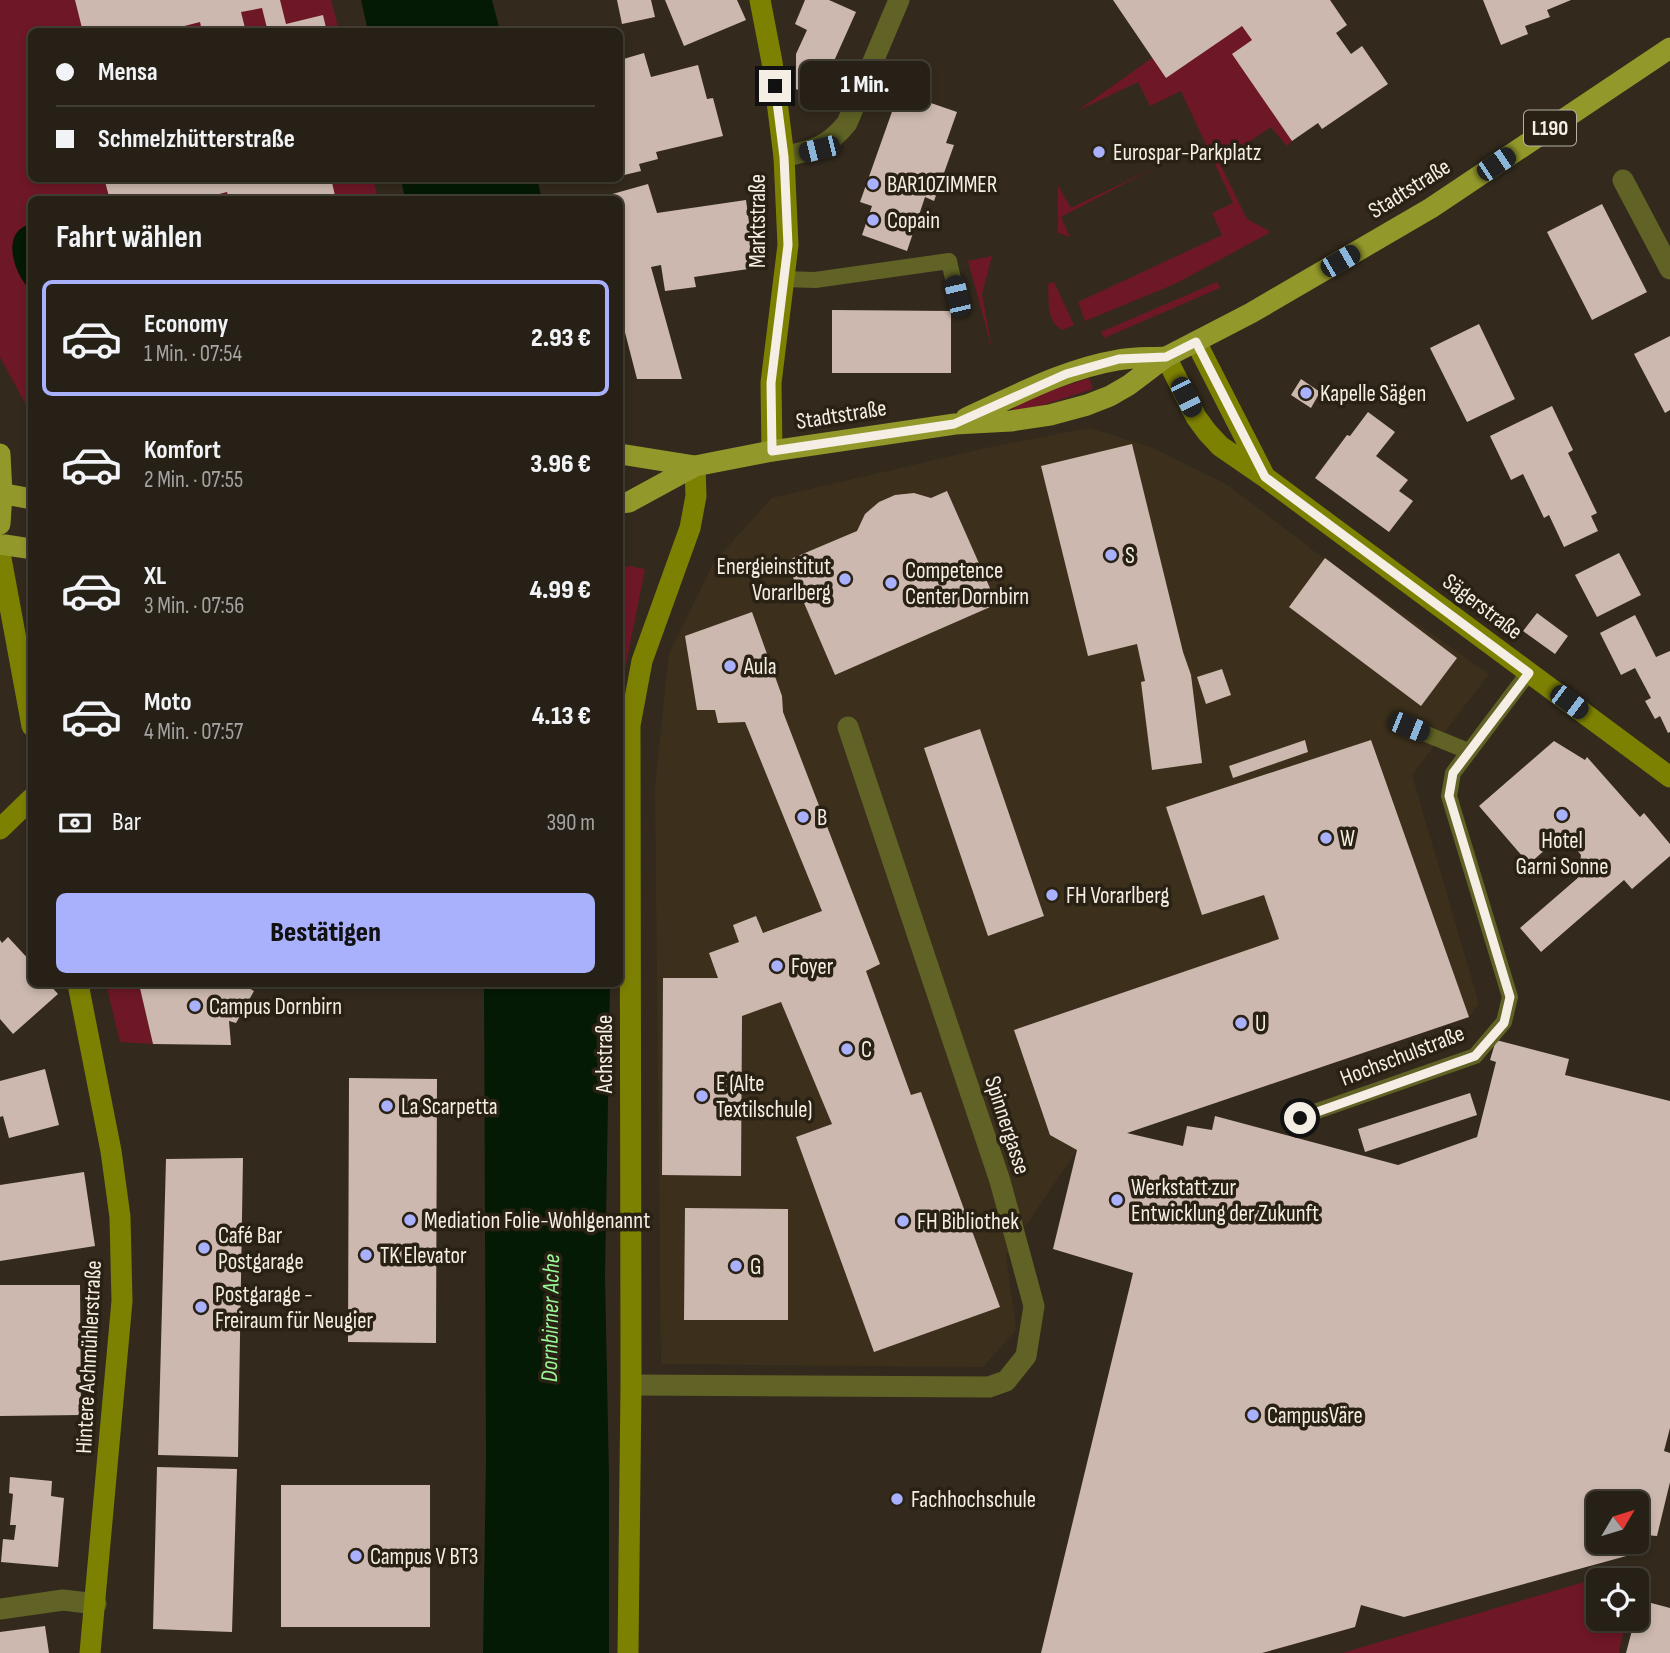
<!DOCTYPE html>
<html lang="de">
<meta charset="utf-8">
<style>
:root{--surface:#262016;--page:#322d23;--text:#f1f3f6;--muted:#a4a3a1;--line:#423e35;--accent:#a9b0fc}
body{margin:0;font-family:"Sofia Sans Condensed",sans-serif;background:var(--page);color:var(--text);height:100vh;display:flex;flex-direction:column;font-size:26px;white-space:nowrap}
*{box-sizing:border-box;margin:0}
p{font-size:23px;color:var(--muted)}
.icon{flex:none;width:38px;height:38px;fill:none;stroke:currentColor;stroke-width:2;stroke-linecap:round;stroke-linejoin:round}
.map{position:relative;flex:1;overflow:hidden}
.sheet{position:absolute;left:28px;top:196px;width:595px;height:791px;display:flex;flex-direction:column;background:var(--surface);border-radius:10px;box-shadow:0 4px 10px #0003,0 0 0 2px var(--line)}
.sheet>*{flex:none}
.guide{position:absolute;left:28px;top:28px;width:595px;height:154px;border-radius:10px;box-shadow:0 4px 10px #0003,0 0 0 2px var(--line);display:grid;align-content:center;height:154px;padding:0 28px;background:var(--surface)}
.needle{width:46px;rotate:52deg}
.buttons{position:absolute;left:1586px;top:1491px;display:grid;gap:14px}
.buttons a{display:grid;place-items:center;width:63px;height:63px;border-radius:10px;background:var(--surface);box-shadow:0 4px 10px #0003,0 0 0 2px var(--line);font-size:35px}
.end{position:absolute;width:32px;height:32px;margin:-16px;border:9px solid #f4eee5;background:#111;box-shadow:0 0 0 4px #111}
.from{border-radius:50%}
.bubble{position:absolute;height:49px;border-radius:10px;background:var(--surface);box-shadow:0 4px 10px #0003,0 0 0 2px var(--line);font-size:23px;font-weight:800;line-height:49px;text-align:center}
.car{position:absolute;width:21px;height:42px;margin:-21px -10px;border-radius:9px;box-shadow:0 0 5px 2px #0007;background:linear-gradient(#222 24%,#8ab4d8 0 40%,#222 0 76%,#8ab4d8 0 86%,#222 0)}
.guide b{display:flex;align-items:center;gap:24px;height:66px;font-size:26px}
.guide b+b{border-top:2px solid var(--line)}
.guide i{width:18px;height:18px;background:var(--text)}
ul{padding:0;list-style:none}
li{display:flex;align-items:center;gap:21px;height:116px;margin:0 14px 10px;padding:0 14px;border:4px solid transparent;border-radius:10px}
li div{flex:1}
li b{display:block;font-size:26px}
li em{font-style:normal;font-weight:800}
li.active{border-color:var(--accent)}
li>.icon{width:63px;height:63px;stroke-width:1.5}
h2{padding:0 28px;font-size:32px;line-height:84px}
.pay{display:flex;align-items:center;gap:18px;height:77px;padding:0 28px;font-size:26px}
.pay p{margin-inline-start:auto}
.button{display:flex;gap:14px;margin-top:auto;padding:14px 28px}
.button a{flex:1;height:80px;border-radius:10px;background:var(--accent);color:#111;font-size:28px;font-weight:800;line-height:80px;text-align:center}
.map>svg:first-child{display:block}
.built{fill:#3c301c}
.green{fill:#6e1727}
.water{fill:#041a04}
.building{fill:#ccb8ae;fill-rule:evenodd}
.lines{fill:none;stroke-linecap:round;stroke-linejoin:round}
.lane{stroke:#606325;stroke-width:16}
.street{stroke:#606325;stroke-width:21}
.secondary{stroke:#7d8102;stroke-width:21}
.primary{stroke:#93982b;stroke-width:21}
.route{stroke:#f4eee5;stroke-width:9}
.poi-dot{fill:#a9b0fc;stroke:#292113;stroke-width:2.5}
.labels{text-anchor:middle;stroke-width:7;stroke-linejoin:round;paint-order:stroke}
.shield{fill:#292113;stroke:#b7b0a6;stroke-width:2}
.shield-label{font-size:21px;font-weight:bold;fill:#f4eee5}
.poi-label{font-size:23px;fill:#f4eee5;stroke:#292113;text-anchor:start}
.street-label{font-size:23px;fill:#f4eee5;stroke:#292113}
.water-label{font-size:24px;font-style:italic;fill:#99f999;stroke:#292113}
</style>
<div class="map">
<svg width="1670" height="1653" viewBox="0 0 1670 1653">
<rect width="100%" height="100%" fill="#332a1d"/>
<path class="built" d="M1089 428 1151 447 1228 485 1315 552 1489 674 1412 775 1479 1004 1469 1017 1077 1150 1006 1255 1016 1330 983 1367 661 1364 655 786 669 654 714 562 772 498 981 449Z"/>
<path class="green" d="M0 0H331L339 31 32 32V178L373 179 378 199 32 200 31 414 0 357Z
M1242 26 1252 40 1233 54 1292 141 1287 146 1271 127 1219 162 1247 219 1271 232 1177 283 1085 321 1078 302 1222 235 1212 213 1233 203 1181 91 1150 106 1138 82 1077 111 1152 58Z
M1154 168 1061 217 1070 237 1058 233V186L1071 208Z
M992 256 982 294 992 349 968 261Z
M1054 282 1074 325 1063 330C1046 323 1049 299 1048 284Z
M1217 282 1220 288 1104 338 1101 332Z
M1089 378 1093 389 1012 415 1010 411 1028 398Z
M629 566 645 569 620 695V568Z
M106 984H139L153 1044 120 1042Z
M1636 1567 1633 1580H1598V1619H1626L1619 1653H1342Z"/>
<path class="water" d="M361 0H492L500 31H368Z
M401 179H537L542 199H405Z
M31 224H32L31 291C13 273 0 231 31 224Z
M484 984H610L605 1277 609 1478V1653H483L486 1459Z"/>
<path class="building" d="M75 0H280L286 24 323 15 327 32H268L262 8 241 12 246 32H202L200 22 161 32H83Z
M617 0H651L655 17 622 24Z
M665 0H737L746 20 684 46Z
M805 0H829L856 12 817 99 796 89V54L807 30 795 24Z
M1113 0H1330L1347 25 1336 33 1351 54 1362 46 1388 84 1322 129 1318 123 1292 141 1232 54 1252 40 1242 26 1166 78Z
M1483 0H1571L1547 10 1550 17 1525 26 1528 34 1501 45Z
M644 53 651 77 698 65 707 99 713 98 723 136 656 152 658 159 639 164 641 171 620 176V60Z
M899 92 957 112 946 143 954 145 934 201 925 197 907 251 862 235 872 206 860 202Z
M104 178H331L336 200H229L227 192 196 200H110Z
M648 184 657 213 746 200 755 268 694 277 696 287 665 291 661 265 651 267 682 379H637L620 313V200H591Z
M1602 204 1647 292 1592 320 1547 232Z
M832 310 951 311V373H832Z
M1479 324 1515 399 1467 422 1430 348Z
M1670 336V410L1665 413 1634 354Z
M1301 379 1320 392 1311 408 1291 395Z
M1552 406 1573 450 1568 453 1597 513 1591 516 1598 531 1564 547 1549 515 1544 518 1523 474 1511 480 1490 436Z
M1368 412 1395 432 1376 456 1408 480 1399 491 1413 501 1389 532 1315 478 1347 435 1350 436Z
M1132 444 1183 652 1191 675 1202 763 1152 770 1141 682 1145 681 1137 644 1088 656 1041 466Z
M947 491 997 604 835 675 786 561 857 531 865 514 879 502 895 495 914 493 931 498Z
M1619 553 1641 595 1597 617 1575 575Z
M1325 558 1457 658 1421 706 1289 607Z
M752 612 782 696 783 712 880 964 866 971 911 1095 921 1092 1000 1307 874 1352 796 1137 832 1124 781 1002 742 1016 741 1176 662 1175 663 978H718L709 953 739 942 733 925 756 916 763 933 822 911 745 722 718 723 715 710H697L685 636Z
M1537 613 1568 636 1555 654 1523 631Z
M1635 615 1656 657 1670 651V732L1668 733 1660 716 1655 719 1645 701 1651 698 1635 668 1621 675 1600 633Z
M1222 669 1231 695 1206 704 1197 677Z
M980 729 1044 916 988 936 924 748Z
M1305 740 1308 752 1233 778 1229 766Z
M1371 740 1469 1017 1127 1133 1183 1146 1187 1126 1212 1130 1215 1116 1398 1165 1477 1137 1496 1062 1490 1060 1496 1040 1569 1059 1565 1075 1670 1101V1428L1664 1451 1670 1453V1482L1657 1536 1645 1535 1641 1552 1404 1617 1361 1605 1355 1627 1262 1653H1041L1133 1273 1053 1249 1077 1150 1050 1135 1014 1030 1279 939 1264 895 1202 915 1166 807ZM1598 1503H1636V1542H1598Z
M1554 741 1585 760 1587 757 1640 817 1644 813 1670 844V856L1632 889 1624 880 1541 952 1520 928 1587 870 1580 863 1581 855 1564 833 1529 864 1479 806Z
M8 937 32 963V984H49L58 994 13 1034 0 1019V940L2 943Z
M139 984H242L254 991 236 1023 229 1021 231 1045 153 1044Z
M45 1069 59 1125 9 1138 3 1116 0 1117V1081Z
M349 1078 437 1079 436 1343 348 1342Z
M1470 1093 1477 1115 1365 1152 1358 1129Z
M243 1158 238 1457 158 1455 166 1159Z
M84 1172 95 1246 0 1261V1185Z
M685 1208 788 1209V1320H684Z
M0 1285H80L81 1415 0 1416Z
M157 1467 237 1469 232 1632 153 1629Z
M10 1477 52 1481 51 1496 64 1498 58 1567 1 1562 3 1539 14 1540 16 1525H10L13 1494 9 1493Z
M281 1485H430V1627H281Z
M1640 1600 1670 1608V1653H1626Z
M45 1626 49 1653H0V1632Z"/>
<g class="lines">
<path class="lane" d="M783 279 815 280 949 261 957 296
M1409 727 1468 751
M1300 1117 1475 1056 1504 1022 1510 997 1449 796 1453 773 1529 672"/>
<path class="street" d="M784 157C813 150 828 147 847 123L899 0
M1623 180 1670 269
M631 1385 989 1387 1006 1381 1026 1356 1034 1306 1000 1181 848 727
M0 1609 63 1600 96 1604"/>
<path class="secondary" d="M760 0 772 62 784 157 788 245 771 383 772 451
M1196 342 1264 475
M1166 357 1196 417 1207 432 1220 446 1265 477 1670 777
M0 553 32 726
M0 829 32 798
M78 984 111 1151 120 1217 122 1301 90 1653
M628 1653 631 1385 630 725 642 661 690 528 696 496 695 466"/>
<path class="primary" d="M966 418C1015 396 1064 369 1118 360 1133 357 1150 358 1166 357
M0 454 2 494 0 524
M620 454 695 466
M0 493 32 499
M620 503 629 502 695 466 772 451 955 424 1011 421 1050 415 1087 405 1110 396 1129 385 1166 357 1251 313 1431 208 1670 48
M0 544 32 549"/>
</g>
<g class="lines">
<path class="route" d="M775 86 784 157 788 245 771 383 772 451 954 424 1066 374 1119 359 1166 357 1196 342 1265 477 1529 673 1453 773 1449 796 1510 997 1504 1023 1475 1056 1300 1118"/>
</g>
<g class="poi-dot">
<circle cx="1099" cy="152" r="7"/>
<circle cx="873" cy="184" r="7"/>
<circle cx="873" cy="220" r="7"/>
<circle cx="1306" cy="393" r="7"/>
<circle cx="1111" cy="555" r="7"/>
<circle cx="845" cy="579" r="7"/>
<circle cx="891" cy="583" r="7"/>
<circle cx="730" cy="666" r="7"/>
<circle cx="1562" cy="815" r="7"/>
<circle cx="803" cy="817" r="7"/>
<circle cx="1326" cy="838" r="7"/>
<circle cx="1052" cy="895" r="7"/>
<circle cx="777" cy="966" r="7"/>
<circle cx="195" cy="1006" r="7"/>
<circle cx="1241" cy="1023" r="7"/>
<circle cx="847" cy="1049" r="7"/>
<circle cx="702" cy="1096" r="7"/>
<circle cx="387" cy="1106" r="7"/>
<circle cx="1117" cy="1200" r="7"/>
<circle cx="410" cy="1220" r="7"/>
<circle cx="903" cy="1221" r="7"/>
<circle cx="204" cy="1248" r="7"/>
<circle cx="366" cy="1255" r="7"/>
<circle cx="736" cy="1266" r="7"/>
<circle cx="201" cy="1307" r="7"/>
<circle cx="1253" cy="1415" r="7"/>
<circle cx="897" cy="1499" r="7"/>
<circle cx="356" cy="1556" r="7"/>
</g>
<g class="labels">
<rect class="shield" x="1524" y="110.5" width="52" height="35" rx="5"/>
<g class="shield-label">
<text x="1550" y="135">L190</text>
</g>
<g class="poi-label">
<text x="1113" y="160">Eurospar-Parkplatz</text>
<text x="887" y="192">BAR10ZIMMER</text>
<text x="887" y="228">Copain</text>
<text x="1320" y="401">Kapelle Sägen</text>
<text x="1125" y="563">S</text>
<text x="831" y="574" text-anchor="end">Energieinstitut<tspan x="831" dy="26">Vorarlberg</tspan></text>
<text x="905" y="578">Competence<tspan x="905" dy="26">Center Dornbirn</tspan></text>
<text x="744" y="674">Aula</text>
<text x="817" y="825">B</text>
<text x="1340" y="846">W</text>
<text x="1562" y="848" text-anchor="middle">Hotel<tspan x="1562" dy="26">Garni Sonne</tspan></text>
<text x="1066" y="903">FH Vorarlberg</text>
<text x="791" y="974">Foyer</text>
<text x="209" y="1014">Campus Dornbirn</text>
<text x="1255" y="1031">U</text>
<text x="861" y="1057">C</text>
<text x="716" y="1091">E (Alte<tspan x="716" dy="26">Textilschule)</tspan></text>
<text x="401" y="1114">La Scarpetta</text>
<text x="1131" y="1195">Werkstatt zur<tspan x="1131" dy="26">Entwicklung der Zukunft</tspan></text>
<text x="424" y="1228">Mediation Folie-Wohlgenannt</text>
<text x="917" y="1229">FH Bibliothek</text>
<text x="218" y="1243">Café Bar<tspan x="218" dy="26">Postgarage</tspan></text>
<text x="380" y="1263">TK Elevator</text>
<text x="750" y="1274">G</text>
<text x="215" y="1302">Postgarage -<tspan x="215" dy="26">Freiraum für Neugier</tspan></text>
<text x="1267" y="1423">CampusVäre</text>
<text x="911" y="1507">Fachhochschule</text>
<text x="370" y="1564">Campus V BT3</text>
</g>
<g class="street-label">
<text transform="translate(1409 188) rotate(-32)" y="8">Stadtstraße</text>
<text transform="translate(757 221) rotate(-90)" y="8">Marktstraße</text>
<text transform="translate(841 414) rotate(-9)" y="8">Stadtstraße</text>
<text transform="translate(1483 606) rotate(37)" y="8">Sägerstraße</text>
<text transform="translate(604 1054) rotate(-90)" y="8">Achstraße</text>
<text transform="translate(1402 1055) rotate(-21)" y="8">Hochschulstraße</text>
<text transform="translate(1008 1125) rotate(72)" y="8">Spinnergasse</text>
<text transform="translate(88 1357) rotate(-87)" y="8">Hintere Achmühlerstraße</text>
</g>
<g class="water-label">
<text transform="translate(550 1318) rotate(-89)" y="8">Dornbirner Ache</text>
</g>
</g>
</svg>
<div class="buttons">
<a><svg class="needle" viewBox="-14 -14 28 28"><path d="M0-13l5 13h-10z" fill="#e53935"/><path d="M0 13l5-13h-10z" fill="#a4a3a1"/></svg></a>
<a><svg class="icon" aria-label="locate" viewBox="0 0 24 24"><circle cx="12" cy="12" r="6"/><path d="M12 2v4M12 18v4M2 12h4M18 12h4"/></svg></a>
</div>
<i class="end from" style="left:1300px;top:1118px"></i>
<i class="end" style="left:775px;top:86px"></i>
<div class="bubble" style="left:800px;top:61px;width:130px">1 Min.</div>
<i class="car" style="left:819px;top:149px;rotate:256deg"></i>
<i class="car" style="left:1496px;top:164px;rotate:56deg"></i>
<i class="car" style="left:1340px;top:261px;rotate:60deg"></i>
<i class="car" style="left:957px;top:296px;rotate:347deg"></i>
<i class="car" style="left:1186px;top:397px;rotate:153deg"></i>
<i class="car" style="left:1569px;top:702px;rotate:127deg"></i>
<i class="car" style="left:1409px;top:727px;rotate:112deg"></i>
<div class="guide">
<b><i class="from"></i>Mensa</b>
<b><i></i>Schmelzhütterstraße</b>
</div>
<section class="sheet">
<h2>Fahrt wählen</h2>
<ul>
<li class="active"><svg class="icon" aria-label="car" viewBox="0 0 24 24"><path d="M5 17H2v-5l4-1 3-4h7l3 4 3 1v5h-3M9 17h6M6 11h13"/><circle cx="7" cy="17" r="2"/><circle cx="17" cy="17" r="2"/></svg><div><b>Economy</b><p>1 Min. · 07:54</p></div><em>2.93 €</em></li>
<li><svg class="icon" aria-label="car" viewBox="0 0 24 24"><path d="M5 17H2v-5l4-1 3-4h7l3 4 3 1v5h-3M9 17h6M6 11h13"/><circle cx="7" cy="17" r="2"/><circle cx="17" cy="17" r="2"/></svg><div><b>Komfort</b><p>2 Min. · 07:55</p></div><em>3.96 €</em></li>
<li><svg class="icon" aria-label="car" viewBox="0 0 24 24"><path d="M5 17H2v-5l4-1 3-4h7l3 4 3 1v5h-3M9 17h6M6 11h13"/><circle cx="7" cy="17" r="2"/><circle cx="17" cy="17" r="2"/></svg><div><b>XL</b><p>3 Min. · 07:56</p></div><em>4.99 €</em></li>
<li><svg class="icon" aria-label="car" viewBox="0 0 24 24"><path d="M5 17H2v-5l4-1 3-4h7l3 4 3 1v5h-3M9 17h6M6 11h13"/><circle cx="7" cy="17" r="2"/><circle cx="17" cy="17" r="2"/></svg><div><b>Moto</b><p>4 Min. · 07:57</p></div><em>4.13 €</em></li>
</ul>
<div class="pay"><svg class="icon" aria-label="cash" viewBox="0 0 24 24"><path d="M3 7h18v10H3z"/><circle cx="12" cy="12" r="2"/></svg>Bar<p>390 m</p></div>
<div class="button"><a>Bestätigen</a></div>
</section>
</div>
